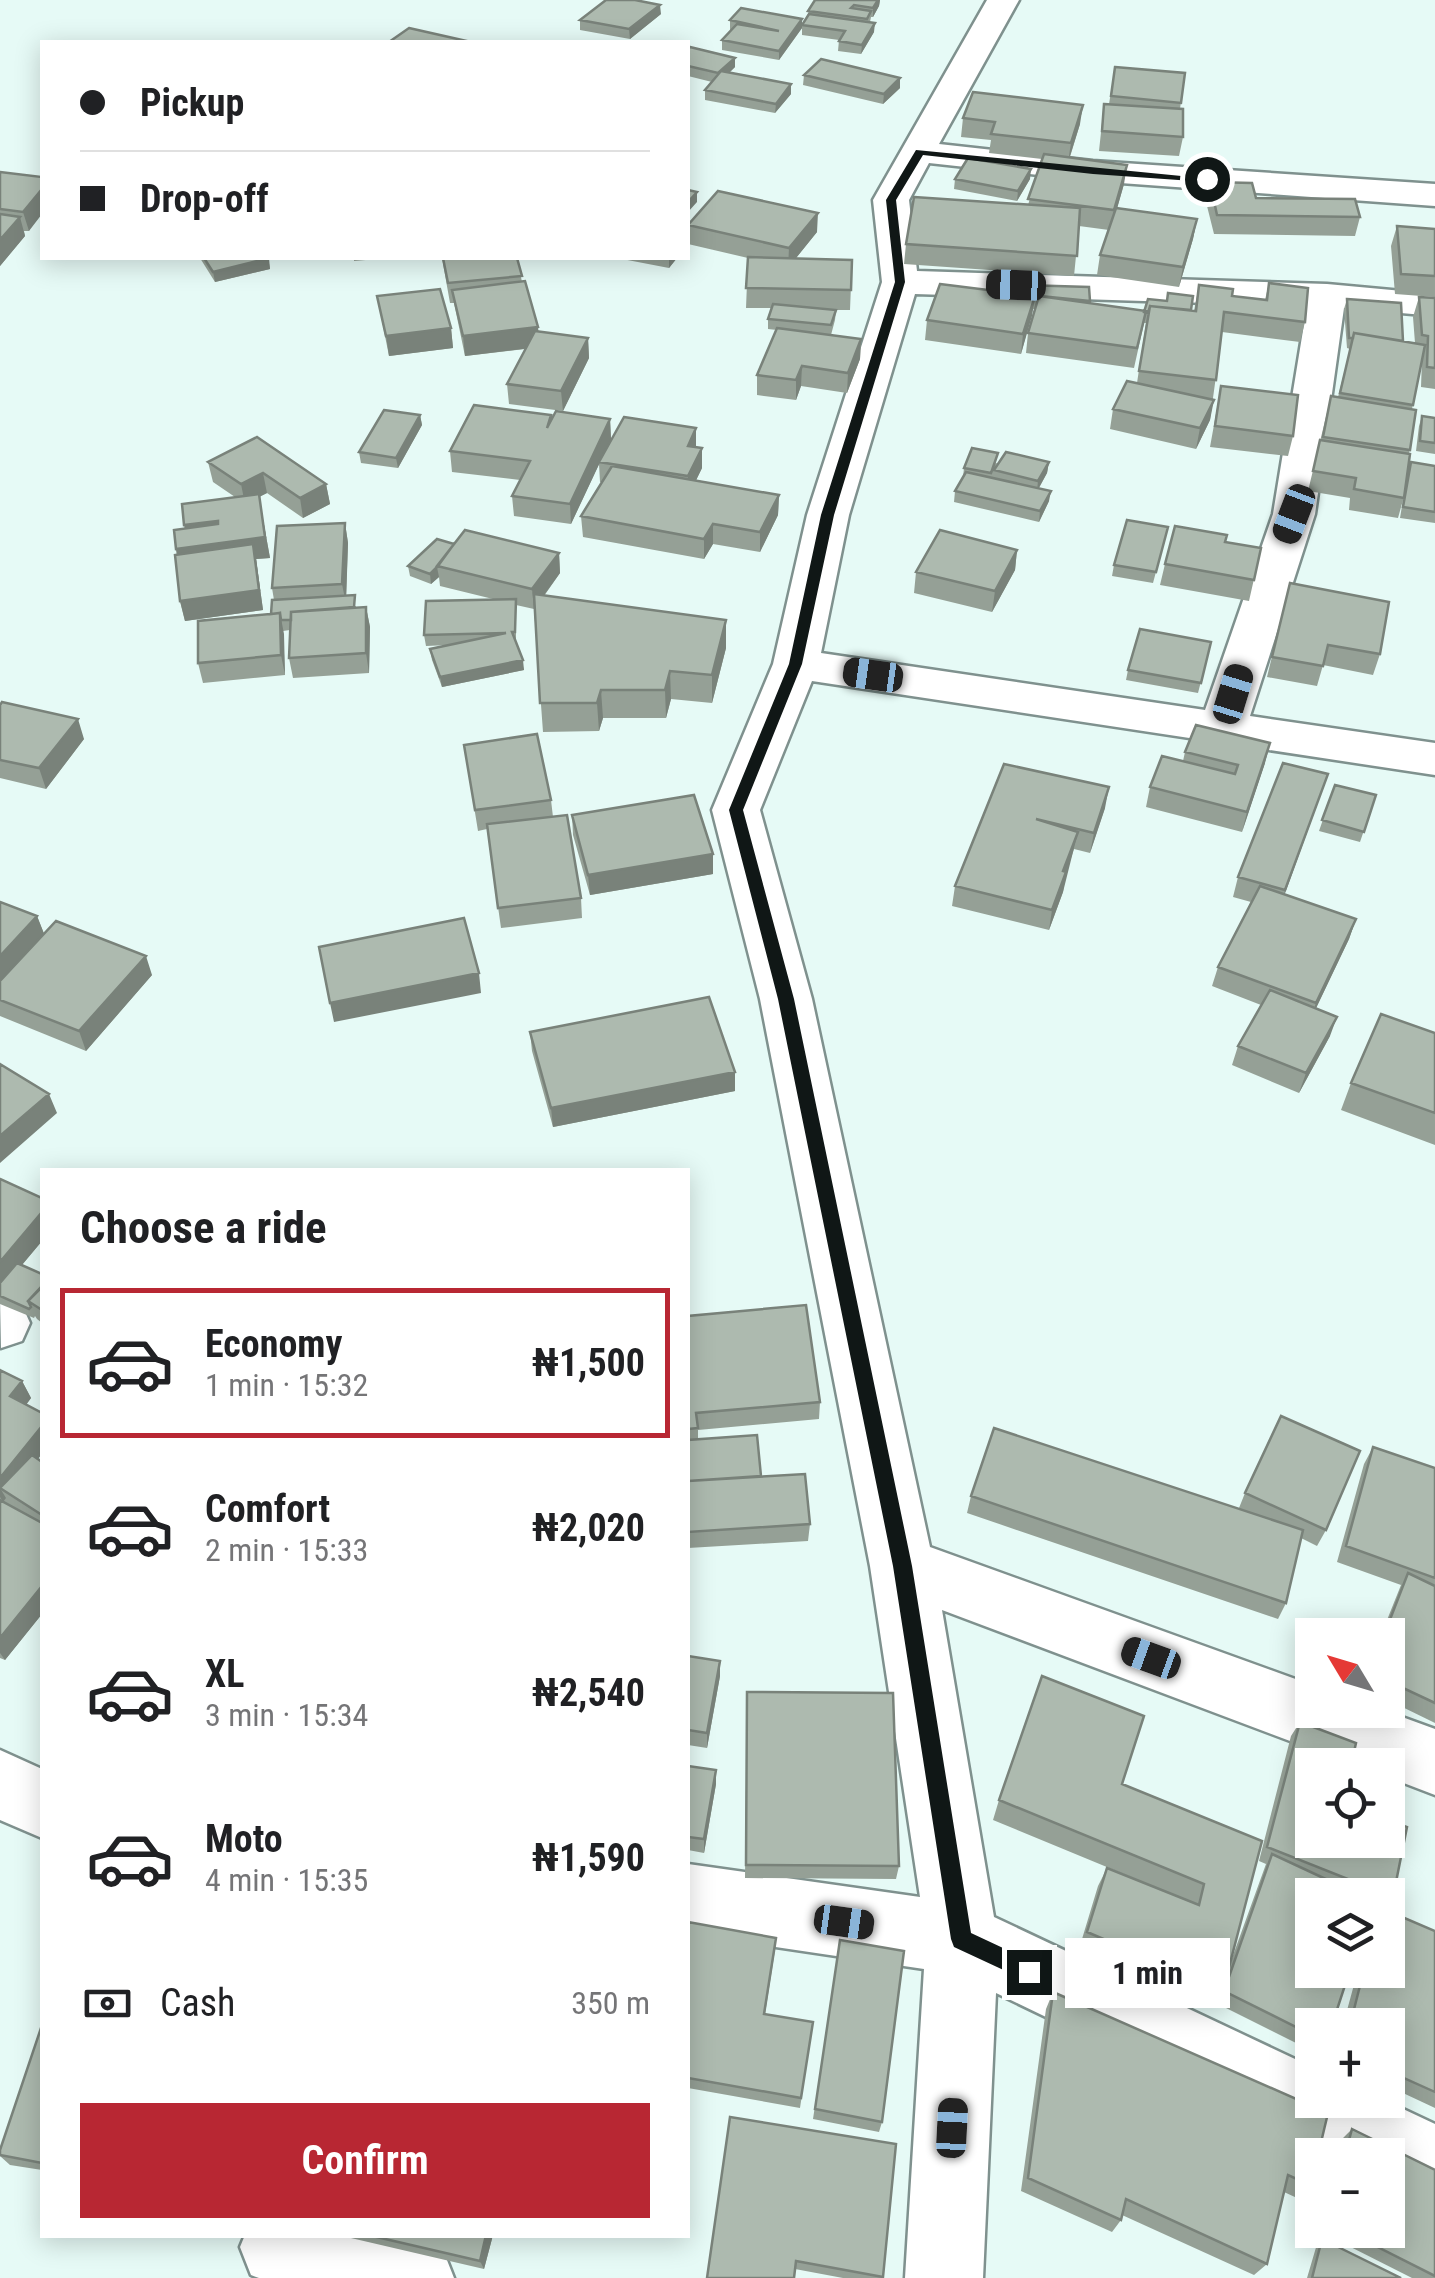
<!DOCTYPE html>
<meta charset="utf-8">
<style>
:root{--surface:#fff;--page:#f6f6f6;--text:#202124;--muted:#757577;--line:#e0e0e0;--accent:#b82733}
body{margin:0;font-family:"Roboto Condensed",sans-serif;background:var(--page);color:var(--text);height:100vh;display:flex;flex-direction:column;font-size:38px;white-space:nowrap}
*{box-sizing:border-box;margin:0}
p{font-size:32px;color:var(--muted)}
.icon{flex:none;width:55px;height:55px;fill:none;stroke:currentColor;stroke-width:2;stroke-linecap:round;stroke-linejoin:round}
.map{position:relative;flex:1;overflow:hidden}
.panel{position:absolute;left:40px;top:1168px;width:650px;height:1070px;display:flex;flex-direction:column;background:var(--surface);border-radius:0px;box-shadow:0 5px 25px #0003}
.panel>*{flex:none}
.banner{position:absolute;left:40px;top:40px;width:650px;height:220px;border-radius:0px;box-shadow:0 5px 25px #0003;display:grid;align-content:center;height:220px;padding:0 40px;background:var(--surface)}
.needle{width:65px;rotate:308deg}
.tools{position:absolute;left:1295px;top:1618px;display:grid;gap:20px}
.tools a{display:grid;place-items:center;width:110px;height:110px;border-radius:0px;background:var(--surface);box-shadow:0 5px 25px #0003;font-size:50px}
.end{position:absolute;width:45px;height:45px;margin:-22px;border:12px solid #101716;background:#fff;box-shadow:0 0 0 5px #fff}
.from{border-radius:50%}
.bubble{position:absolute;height:70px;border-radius:0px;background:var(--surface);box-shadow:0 5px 25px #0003;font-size:32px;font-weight:700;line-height:70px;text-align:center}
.car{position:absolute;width:30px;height:60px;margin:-30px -15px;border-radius:12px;box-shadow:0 0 8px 2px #0007;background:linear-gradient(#222 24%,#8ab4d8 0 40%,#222 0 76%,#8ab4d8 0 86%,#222 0)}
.banner b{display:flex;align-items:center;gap:35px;height:95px;font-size:38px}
.banner b+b{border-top:2px solid var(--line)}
.banner i{width:25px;height:25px;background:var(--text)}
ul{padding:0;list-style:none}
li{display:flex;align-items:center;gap:30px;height:150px;margin:0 20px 15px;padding:0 20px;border:5px solid transparent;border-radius:0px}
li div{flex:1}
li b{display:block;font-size:38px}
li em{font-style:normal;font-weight:700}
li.on{border-color:var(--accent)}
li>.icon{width:90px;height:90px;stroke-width:1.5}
h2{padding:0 40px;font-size:45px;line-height:120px}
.pay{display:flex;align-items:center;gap:25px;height:110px;padding:0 40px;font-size:38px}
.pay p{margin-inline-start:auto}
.action{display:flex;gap:20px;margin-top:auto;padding:20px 40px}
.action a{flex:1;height:115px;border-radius:0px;background:var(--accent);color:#fff;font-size:40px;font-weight:700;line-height:115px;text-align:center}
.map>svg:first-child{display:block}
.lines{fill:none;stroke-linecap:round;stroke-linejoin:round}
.minor-casing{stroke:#7f918e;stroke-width:5}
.minor{fill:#fff;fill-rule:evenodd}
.wall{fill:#95a096}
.shaded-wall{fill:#79827a}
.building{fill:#adbaaf;stroke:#79827a;stroke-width:2.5}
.route{fill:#101716}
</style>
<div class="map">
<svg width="1435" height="2278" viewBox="0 0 1435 2278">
<rect width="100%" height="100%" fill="#e6faf6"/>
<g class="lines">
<g class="minor-casing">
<path id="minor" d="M987 0H1019L939 144 1093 161 1435 184V206L1093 181 929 163 909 200 917 271 1327 284 1435 294V316L1344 308 1315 514 1250 716 1435 743V775L812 681 760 810 812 999 930 1547 1312 1685V1710H1383L1435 1729V1795L1388 1777V1765H1354L942 1610 994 1917 1312 2067V2100H1384L1435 2124V2202L1388 2181V2155H1333L996 1993 983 2278H905L924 1969 688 1934V1864L920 1897 870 1566 760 999 712 810 773 664 807 515 882 282 873 200ZM915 294 1307 306 1273 514 1205 710 821 653 849 515Z
M0 1298 22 1305 30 1323 22 1341 1 1348Z
M0 1750 42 1769V1838L0 1820Z
M245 2235H399L443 2250 454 2278H259L251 2275 240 2247Z"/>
</g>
<use href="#minor" class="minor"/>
</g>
<path class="wall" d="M815 0H880L879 6 873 17H871L870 22 874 32 861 54 838 51 839 40 802 35V25Z
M661 14 630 39 580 30V20Z
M802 19V28L779 60 722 50V40L731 30H730V20Z
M688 49 735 58V67L729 73 791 84V94L775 113 705 100V90L712 82 688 76Z
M1115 67 1185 73 1180 109 1183 137 1179 156 1099 151 1104 104H1109Z
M804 75 900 88 883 104 803 85Z
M963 118 1080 124 1070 157 1124 184 1117 208 1197 219 1193 239 1179 287 1097 275 1100 255 1109 230 1079 226 1074 276 904 264 906 244 1028 205 1042 159 989 153 991 140 961 137Z
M0 172 42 177 29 231H24L25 236 0 266Z
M955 179H1030L1017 201 954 189Z
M1210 182 1256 198 1360 217 1355 236 1214 234 1206 202Z
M688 225 817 232 796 258 852 260 850 310H833H836L835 320 831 335 861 339 860 359 847 393 801 386 796 400 757 395V375L777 330 768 329V319L772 308H746L748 258 688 244Z
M1397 226 1435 229V297L1395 294 1391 246Z
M200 258H268L270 269 215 282Z
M354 258H389L354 261Z
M442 258H517L522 282 538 331 588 338 589 358 563 411 509 404 507 384 525 349 465 356 454 303H450Z
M617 258H677L669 268Z
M1269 283 1305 322 1300 342 1222 332 1210 420 1196 449 1110 429 1113 409 1137 383 1146 323H1144L1134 368 1026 353 1028 333 1036 309H1033L1021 354 925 340 927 320 1021 294 1022 285 1089 287 1090 303 1145 311H1194L1199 285 1232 296 1265 300Z
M377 296 451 328 453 348 389 356Z
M1419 297 1435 298V389L1421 387 1422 359 1412 409 1408 473 1411 462 1435 466V523L1400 518 1403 500 1398 518 1349 510 1350 498 1308 491 1331 396 1338 397 1350 349 1347 348 1344 309 1347 299 1403 341 1415 343 1413 317Z
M1221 386 1293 436 1288 456 1210 447Z
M420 415 422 425 398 468 361 463 359 452Z
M1422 416 1435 418V454L1416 451 1419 426Z
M610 419 611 439 696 428V447L702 468 696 480 779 495 778 515 760 552 713 544 704 559 583 537 581 516 602 482H600L599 464 571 524 514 516 512 496 520 480 452 472 450 451Z
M208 462 326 484 330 504 303 518 267 493 259 497 270 558 256 559 263 610 185 621 180 601 176 549 184 528 235 497 213 482Z
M1049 462 1047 473 1039 488 1049 501 1039 522 954 502 955 491 963 477 964 468 997 463 995 469Z
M345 523 348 543 346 595 356 607H366L370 627 369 673 293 678 289 658 290 630 283 631 285 675 203 683 198 663 271 614 274 600 272 588Z
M1168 527 1153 583 1112 576 1114 565Z
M1226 542 1261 548 1249 601 1160 585 1165 564Z
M454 544 559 553 560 573 544 596 726 648 712 703 671 699 666 718H603L599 731 543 732 534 609 516 605V643L524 670 442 687 432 660 430 649 449 645 426 646 424 635 493 599 440 586 439 577 431 584 410 576 408 566Z
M1017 550 1015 570 992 612 914 593 916 572Z
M1290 583 1380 654 1373 675 1323 665 1317 686 1267 677Z
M1211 642 1198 693 1126 680 1128 670Z
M0 705 84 739 46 789 0 778Z
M464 745 551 800 553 817 581 898 582 918 501 928 487 829 478 831Z
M1185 752 1265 763 1242 832 1146 807 1150 787 1183 761Z
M1004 764 1105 808 1090 853 1074 849 1066 873 1063 892 1049 930 952 906 955 886Z
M1328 774 1284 894 1356 919 1349 939 1316 1008 1330 1036 1299 1093 1232 1065 1238 1046 1261 1005 1212 986 1218 967 1251 902 1233 897 1238 877Z
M1335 785 1376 795 1360 842 1319 831Z
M572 815 713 854V874L590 895 573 835Z
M0 902 37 916 44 934 152 975 86 1051 0 1016Z
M530 1032 735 1072V1091L553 1127 532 1051Z
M1435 1033V1145L1341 1110 1351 1083Z
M0 1179 42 1198V1241L22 1265 42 1274V1323L37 1319 35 1316 34 1318 0 1304Z
M688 1316 820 1402 819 1419 698 1430V1439L761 1476 810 1524 808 1541 688 1548Z
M0 1370 22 1381 31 1398 26 1405 38 1459 42 1462V1614L5 1660 0 1658Z
M1373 1447 1435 1468V1723L1388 1700V1635H1381L1401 1585 1337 1562 1364 1464Z
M1245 1493 1326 1530 1317 1546 1301 1538 1286 1603 1278 1619 967 1513 971 1496 1239 1508Z
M688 1656 720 1661V1676L707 1748 688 1745Z
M747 1692 899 1866 896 1879 745 1878Z
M1300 1722 1312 1765 1393 1897 1388 1903V1895H1312V2051L1216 2003 1218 1998 1212 2006 1079 1949 1098 1886 1107 1868 1194 1903 993 1820 999 1800 1122 1784 1262 1841 1231 1961 1266 1864 1259 1861 1291 1736Z
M688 1766 716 1784 704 1853 688 1850Z
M688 1922 775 1950 765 2014 813 2022 800 2108 688 2088Z
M1435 1931V2108L1388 2086V2025H1343L1358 1970H1388Z
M840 1940 882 2122 879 2132 813 2119Z
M1053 1992 1310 2185 1297 2198 1284 2192 1267 2264 1254 2275 1122 2215 1121 2220 1112 2232 1021 2191 1046 2009Z
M42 2025V2170L10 2165 0 2156V2150Z
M1352 2129 1435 2170V2278H1412L1317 2230H1388V2155H1338L1342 2139Z
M896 2144 883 2278H843L795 2269 707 2278Z
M338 2235H493L484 2269Z
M1322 2239 1401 2278H1307L1317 2244Z"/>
<path class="shaded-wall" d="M878 0H880L879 6 873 17V8Z
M660 5 661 14 630 39 629 29Z
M802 19V28L779 60V51Z
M875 23 874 32 861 54 862 45Z
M735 58V67L718 83V73Z
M900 78V88L883 104 884 94Z
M791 84V94L775 113 776 104Z
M1083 105 1080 124 1068 162 1071 143Z
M1127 165 1124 184 1111 230 1114 210Z
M1031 169 1030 179 1017 201 1018 191Z
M42 189V214L29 231 23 212Z
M697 192V202L688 212V202Z
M818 213 817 232 788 268 789 248Z
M20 217 25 236 0 266V240Z
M1197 219 1193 239 1179 287 1183 267Z
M269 258 270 269 215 282 213 272Z
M669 258H677L669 268Z
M1035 296 1032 316 1021 354 1023 334Z
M538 327 540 347 465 356 463 336Z
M451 328 453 348 389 356 386 336Z
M588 338 589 358 563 411 561 391Z
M861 339 860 359 847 393 848 373Z
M802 366 801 386 796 400V380Z
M1214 400 1210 420 1196 449 1200 428Z
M420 415 422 425 398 468 396 458Z
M610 419 611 439 571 524 570 504Z
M696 428V448L688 446Z
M702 448V468L688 497V476Z
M1049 462 1047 473 1037 491 1038 481Z
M263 473 267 493 259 497 270 558 256 559 263 610 185 621 180 601 181 569 176 549 265 537 245 504 241 484Z
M326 484 330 504 303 518 300 498Z
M1051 491 1049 501 1039 522 1040 511Z
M779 495 778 515 760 552V532Z
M218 521 222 541 189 546 184 525Z
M345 523 348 543 346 604 342 584Z
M713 524V544L704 559V539Z
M1017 550 1015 570 992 612 995 591Z
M559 553 560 573 534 609 532 589Z
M437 567 439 577 431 584 430 574Z
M366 607 370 627 369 673 366 653Z
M280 613 284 634 285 675 281 655Z
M726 620V648L712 703V675Z
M523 660 524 670 442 687 440 677Z
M670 671 671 699 666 718 665 690Z
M601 690 603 718 599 731 597 703Z
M78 719 84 739 46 789 39 768Z
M1270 743 1265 763 1242 832 1247 812Z
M1328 774 1321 794 1279 910 1285 890Z
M1109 787 1105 808 1090 853 1094 833Z
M1078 832 1063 892 1049 930 1052 910 1063 871Z
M713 854V874L590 895 588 875Z
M37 916 45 936 0 984V956Z
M1356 919 1349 939 1309 1023 1316 1003Z
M146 956 152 975 86 1051 79 1031Z
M479 973 481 993 334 1022 330 1003Z
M1337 1017 1330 1036 1299 1093 1306 1073Z
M735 1072V1091L553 1127 551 1108Z
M49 1094 57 1113 0 1163V1136Z
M42 1212V1241L0 1291V1262Z
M22 1381 31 1398 19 1414 10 1396Z
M42 1426V1454L10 1494 0 1488 6 1498 3 1502 0 1497V1478Z
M42 1586V1614L5 1660 0 1653V1638Z
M720 1661V1676L707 1748V1733Z
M716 1770V1784L704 1853V1839Z
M486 2235H493L484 2269 480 2261Z"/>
<path class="building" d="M606 0H635L660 5 629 29 580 20Z
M815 0H878L873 8 854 5 851 8 871 11 867 19 808 11Z
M741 8 802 19 779 51 722 40 737 24 779 31 730 20Z
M809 14 875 23 862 45 839 41 845 31 802 25Z
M409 28 471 42H389Z
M690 47 735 58 718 73 688 66V49Z
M821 59 900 78 884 94 804 75Z
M1115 67 1185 73 1181 103 1111 96Z
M721 71 791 84 776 104 705 90Z
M973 92 1083 105 1071 143 991 134 995 122 963 118Z
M1104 104 1183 109V137L1102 131Z
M1044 154 1127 165 1114 210 1028 199Z
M968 158 1031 169 1018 191 955 179Z
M0 172 42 177V189L23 212 0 209Z
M1210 182 1252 183 1256 198 1355 199 1360 217 1217 215Z
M688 190 697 192 688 202Z
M718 191 818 213 789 248 688 225Z
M914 197 1080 208 1077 256 906 244Z
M1116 208 1197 219 1183 267 1100 255Z
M0 214 20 217 0 240Z
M1397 226 1435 229V276L1401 274Z
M748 257 852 260 851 290 746 288Z
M204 258H269L213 272Z
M443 258H517L522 276 448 283Z
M525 281 538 327 463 336 452 290Z
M1269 283 1308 288 1305 322 1224 312 1216 380 1139 371 1150 306 1196 311 1199 285 1233 289 1232 296 1267 300Z
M940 284 1035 296 1023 334 927 320Z
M1022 285 1089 287 1090 301 1039 296V299H1034L1035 296 1023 295Z
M440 289 451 328 386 336 377 296Z
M1168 293 1193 296 1191 310 1150 306 1148 313 1144 312 1148 299 1167 301Z
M1039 296 1146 311 1137 348 1028 333Z
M1419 297 1435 298V368L1427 367 1428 336 1422 335Z
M1347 299 1401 303 1403 341 1354 333 1353 338H1349Z
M773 304 836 310 831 325 768 319Z
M777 328 861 339 848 373 802 366 796 380 757 375Z
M535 331 588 338 561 391 507 384Z
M1354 333 1425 345 1413 405 1340 393Z
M1127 381 1214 400 1200 428 1113 409Z
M1221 386 1298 395 1293 436 1215 426Z
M1331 396 1416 410 1410 450 1323 437Z
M474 405 551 415 547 428 556 411 610 419 570 504 512 496 530 461 450 451Z
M384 410 420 415 396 458 359 452Z
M1422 416 1435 418V443L1420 441Z
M624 417 696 428 688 446 702 448 688 476 599 462Z
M257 437 326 484 300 498 263 473 241 484 208 462Z
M1320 440 1410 454 1404 498 1354 489 1356 478 1313 471Z
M972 448 998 453 991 473 964 468Z
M1006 452 1049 462 1038 481 994 470Z
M1411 462 1435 466V512L1403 507Z
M612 466 779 495 760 532 713 524 704 539 581 516Z
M966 472 1051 491 1040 511 955 491Z
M259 494 265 537 176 549 174 530 218 524V521L184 525 182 504Z
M1127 520 1168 527 1156 572 1114 565Z
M345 523 342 584 272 588 277 526Z
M1175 526 1227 535 1225 542 1261 548 1254 580 1165 564Z
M465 530 559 553 532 589 437 566Z
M940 530 1017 550 995 591 916 572Z
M437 539 454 544 438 566 430 574 408 566Z
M253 544 259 590 180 601 175 555Z
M1290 583 1389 602 1380 654 1328 645 1323 666 1272 657Z
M534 594 726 620 712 675 670 671 665 690H601L597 703H540Z
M355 595 354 607 291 612V620H281L280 613 271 614 272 600Z
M516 599 515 632H512L523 660 440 677 430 649 506 633 424 635 426 601Z
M366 607V653L289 658 291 612Z
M280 613 281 655 198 663V621Z
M1140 629 1211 642 1201 683 1128 670Z
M2 702 78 719 39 768 0 760V705Z
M1196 725 1270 743 1247 812 1150 787 1162 756 1235 774 1238 765 1185 752Z
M537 734 551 800 475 810 464 745Z
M1283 763 1328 774 1285 890 1238 877Z
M1004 764 1109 787 1094 833 1036 819 1078 832 1063 871 1066 872 1052 910 955 886Z
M1335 785 1376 795 1364 832 1322 820Z
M694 795 713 854 588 875 572 815Z
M567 815 581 898 498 908 487 824Z
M1260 886 1356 919 1316 1003 1218 967Z
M0 902 37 916 0 956Z
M464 918 479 973 330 1003 319 947Z
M56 921 146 956 79 1031 0 1000V981Z
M1270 990 1337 1017 1306 1073 1238 1046Z
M709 997 735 1072 551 1108 530 1032Z
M1381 1014 1435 1033V1113L1351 1083Z
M0 1064 49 1094 0 1136Z
M0 1179 42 1198V1212L0 1262Z
M17 1263 42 1274V1287L28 1301 31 1307 29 1309 0 1296V1283Z
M42 1286V1310L28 1301Z
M806 1305 820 1402 696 1413 698 1428 688 1429V1316Z
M0 1370 22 1381 10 1396 42 1413V1426L0 1478Z
M1281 1416 1360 1451 1326 1530 1245 1493Z
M994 1428 1303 1530 1286 1603 971 1496Z
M757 1435 761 1476 688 1481V1440Z
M1373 1447 1435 1468V1578L1346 1546Z
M32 1455 42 1462V1515L0 1488Z
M805 1474 810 1524 688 1532V1481Z
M0 1500 42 1523V1586L0 1638Z
M1408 1573 1435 1586V1703L1388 1681V1635H1384Z
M688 1656 720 1661 707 1733 688 1730Z
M1042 1676 1144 1716 1122 1784 1262 1841 1223 1990 1087 1932 1107 1868 1199 1905 1204 1884 999 1800Z
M747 1692 893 1693 899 1866 746 1865Z
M1300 1722 1356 1743 1351 1765H1312V1840H1388V1820L1407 1827 1393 1897 1267 1847Z
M688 1766 716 1770 704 1839 688 1837Z
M1272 1854 1360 1895H1312V1970H1350L1332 2025H1312V2035L1224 1991Z
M1388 1911 1435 1931V2092L1388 2071V2025H1350L1364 1970H1388Z
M688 1922 776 1938 764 2014 813 2022 801 2098 688 2078Z
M840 1940 904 1951 882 2122 815 2109Z
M1053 1992 1328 2113 1318 2155H1312V2176L1310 2185 1288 2175 1267 2264 1126 2199 1121 2220 1028 2178Z
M42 2025V2163L0 2155V2150Z
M730 2117 896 2144 883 2277 796 2261 794 2278H707Z
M1352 2129 1435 2170V2276L1344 2230H1388V2155H1345Z
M368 2235H486L480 2261Z
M1322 2239 1401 2278H1312Z"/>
<path class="route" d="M916 150 1212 179 1207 182 1093 174 923 155 896 200 905 282 834 515 802 664 743 810 794 999 912 1566 971 1933 1037 1964 1040 1972 1037 1979 1029 1982 954 1947 951 1939 893 1566 778 999 729 810 789 664 821 515 895 282 886 200Z"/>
</svg>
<div class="tools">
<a><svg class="needle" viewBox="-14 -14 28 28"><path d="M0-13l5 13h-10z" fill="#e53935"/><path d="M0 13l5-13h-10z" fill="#757577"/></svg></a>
<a><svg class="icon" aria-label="locate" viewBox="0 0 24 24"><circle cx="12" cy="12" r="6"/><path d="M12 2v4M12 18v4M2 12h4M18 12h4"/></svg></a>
<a><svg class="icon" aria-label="layers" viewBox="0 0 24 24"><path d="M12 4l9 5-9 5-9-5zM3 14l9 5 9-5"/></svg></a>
<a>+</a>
<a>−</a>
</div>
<i class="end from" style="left:1207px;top:179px"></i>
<i class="end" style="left:1029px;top:1972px"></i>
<div class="bubble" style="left:1065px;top:1938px;width:165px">1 min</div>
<i class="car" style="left:1016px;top:285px;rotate:272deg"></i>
<i class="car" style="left:1294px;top:514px;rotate:201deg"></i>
<i class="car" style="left:873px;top:675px;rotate:278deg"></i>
<i class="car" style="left:1233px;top:694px;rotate:17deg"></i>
<i class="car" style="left:1151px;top:1658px;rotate:290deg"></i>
<i class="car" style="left:844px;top:1922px;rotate:98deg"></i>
<i class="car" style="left:952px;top:2128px;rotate:3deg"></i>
<div class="banner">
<b><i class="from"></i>Pickup</b>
<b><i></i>Drop-off</b>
</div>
<section class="panel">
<h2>Choose a ride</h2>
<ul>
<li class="on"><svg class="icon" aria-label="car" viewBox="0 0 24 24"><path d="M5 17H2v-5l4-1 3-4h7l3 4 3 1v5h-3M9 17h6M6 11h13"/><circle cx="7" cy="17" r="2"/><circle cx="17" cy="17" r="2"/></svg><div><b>Economy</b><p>1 min · 15:32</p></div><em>₦1,500</em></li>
<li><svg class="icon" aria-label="car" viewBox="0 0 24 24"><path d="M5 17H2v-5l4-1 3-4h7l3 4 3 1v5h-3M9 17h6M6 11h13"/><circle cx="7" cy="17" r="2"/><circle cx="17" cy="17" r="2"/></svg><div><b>Comfort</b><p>2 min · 15:33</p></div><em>₦2,020</em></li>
<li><svg class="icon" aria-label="car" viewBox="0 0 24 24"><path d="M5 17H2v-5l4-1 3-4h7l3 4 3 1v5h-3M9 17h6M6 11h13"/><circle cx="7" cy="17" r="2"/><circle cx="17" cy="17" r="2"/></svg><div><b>XL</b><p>3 min · 15:34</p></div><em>₦2,540</em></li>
<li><svg class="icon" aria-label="car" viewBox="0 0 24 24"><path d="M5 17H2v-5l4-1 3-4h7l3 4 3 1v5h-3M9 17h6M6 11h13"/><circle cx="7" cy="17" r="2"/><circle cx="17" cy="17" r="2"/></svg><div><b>Moto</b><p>4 min · 15:35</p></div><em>₦1,590</em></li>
</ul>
<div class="pay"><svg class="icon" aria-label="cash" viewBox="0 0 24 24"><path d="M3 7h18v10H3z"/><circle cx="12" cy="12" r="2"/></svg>Cash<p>350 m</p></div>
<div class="action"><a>Confirm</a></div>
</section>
</div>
